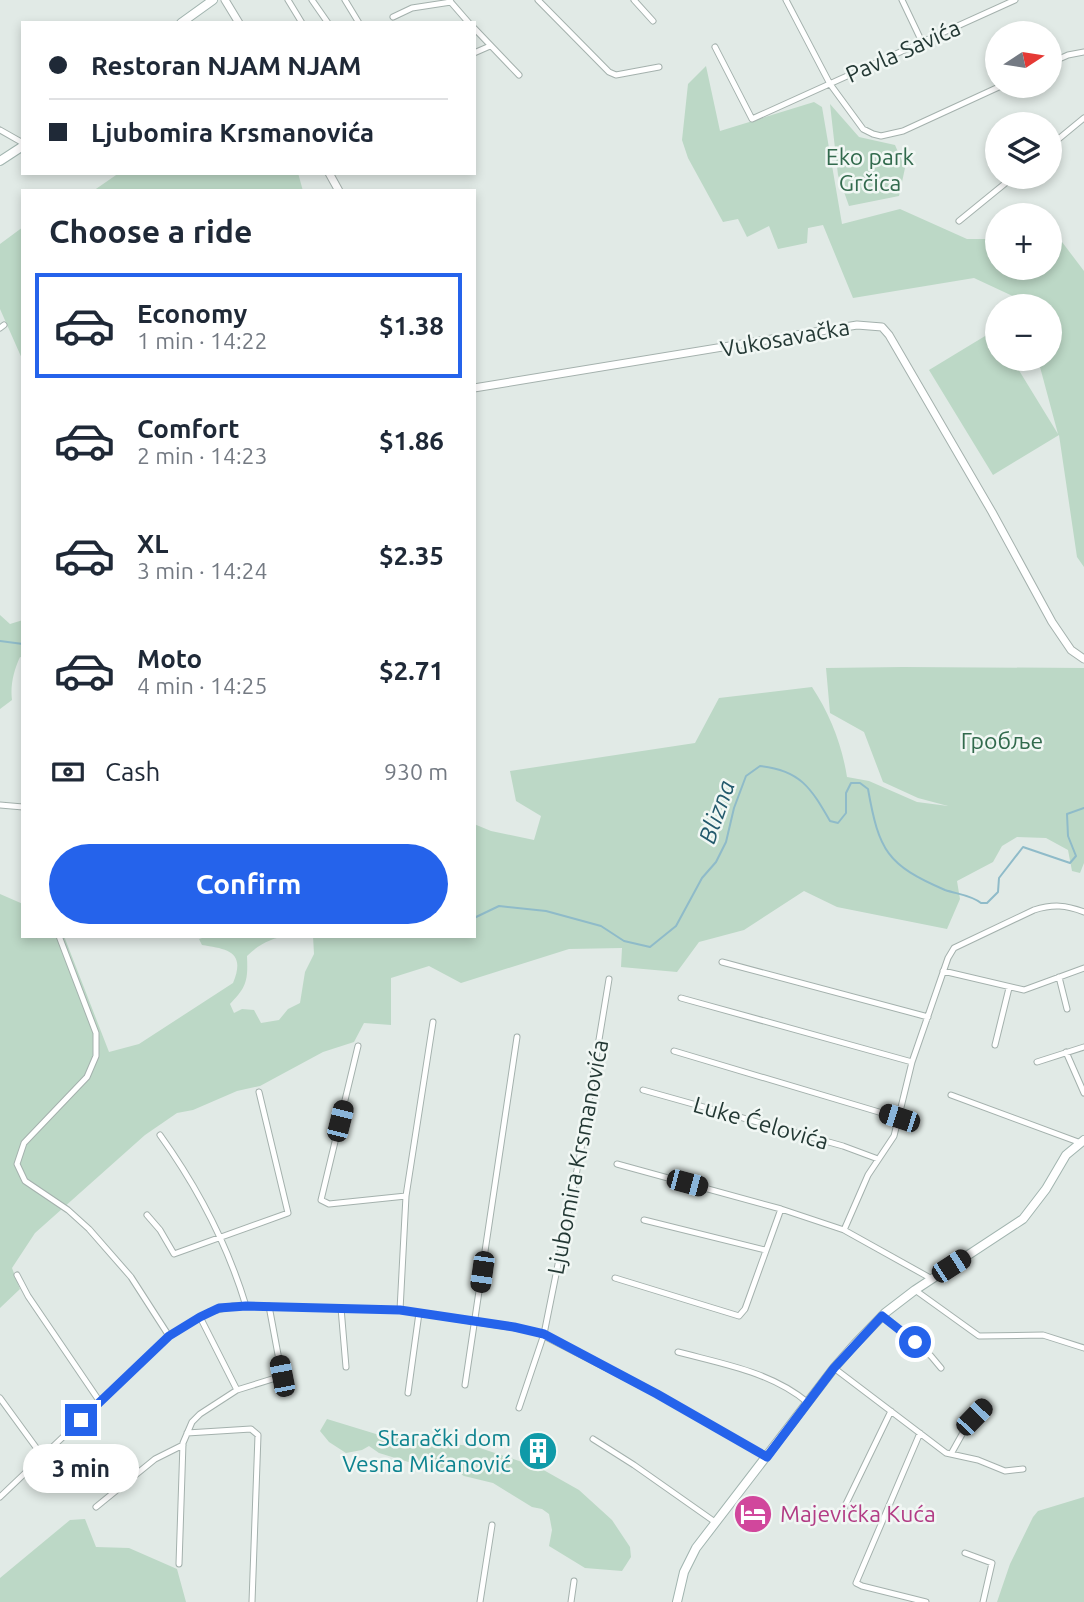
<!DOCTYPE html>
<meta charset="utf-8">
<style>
:root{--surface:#fff;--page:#f2f2f3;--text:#1f2937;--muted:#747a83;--line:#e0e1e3;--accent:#2563eb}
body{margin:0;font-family:Ubuntu,sans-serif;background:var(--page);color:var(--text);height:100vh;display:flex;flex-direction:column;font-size:26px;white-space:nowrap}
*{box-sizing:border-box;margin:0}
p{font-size:23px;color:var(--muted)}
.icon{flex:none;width:38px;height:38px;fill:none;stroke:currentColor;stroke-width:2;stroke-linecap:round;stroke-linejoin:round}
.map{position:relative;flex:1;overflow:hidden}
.sheet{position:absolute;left:21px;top:189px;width:455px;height:749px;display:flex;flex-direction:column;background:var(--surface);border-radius:0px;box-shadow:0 4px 10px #0003}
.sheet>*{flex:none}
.banner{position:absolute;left:21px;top:21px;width:455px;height:154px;border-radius:0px;box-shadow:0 4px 10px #0003;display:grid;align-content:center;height:154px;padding:0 28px;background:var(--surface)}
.needle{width:46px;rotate:78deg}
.buttons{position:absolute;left:985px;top:21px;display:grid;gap:14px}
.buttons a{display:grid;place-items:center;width:77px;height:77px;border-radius:50%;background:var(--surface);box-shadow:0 4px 10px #0003;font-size:35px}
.end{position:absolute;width:32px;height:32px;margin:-16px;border:9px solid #2563eb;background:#fff;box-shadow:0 0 0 4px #fff}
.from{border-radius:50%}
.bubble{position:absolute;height:49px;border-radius:24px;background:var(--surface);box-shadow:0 4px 10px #0003;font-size:23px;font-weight:600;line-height:49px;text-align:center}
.car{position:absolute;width:21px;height:42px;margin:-21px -10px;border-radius:9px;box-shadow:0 0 5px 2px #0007;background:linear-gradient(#222 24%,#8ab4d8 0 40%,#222 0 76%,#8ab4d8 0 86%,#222 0)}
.banner b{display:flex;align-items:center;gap:24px;height:66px;font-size:26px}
.banner b+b{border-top:2px solid var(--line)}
.banner i{width:18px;height:18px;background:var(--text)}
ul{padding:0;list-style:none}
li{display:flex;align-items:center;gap:21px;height:105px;margin:0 14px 10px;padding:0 14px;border:4px solid transparent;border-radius:0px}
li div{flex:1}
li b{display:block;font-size:26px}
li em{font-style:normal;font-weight:600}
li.on{border-color:var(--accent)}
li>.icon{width:63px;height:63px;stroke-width:1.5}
h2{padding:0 28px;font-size:32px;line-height:84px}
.pay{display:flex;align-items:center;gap:18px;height:77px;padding:0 28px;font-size:26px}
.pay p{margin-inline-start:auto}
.action{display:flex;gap:14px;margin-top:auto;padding:14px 28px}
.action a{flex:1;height:80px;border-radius:42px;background:var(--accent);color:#fff;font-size:28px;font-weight:600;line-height:80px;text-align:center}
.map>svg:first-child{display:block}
.green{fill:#bcd8c6}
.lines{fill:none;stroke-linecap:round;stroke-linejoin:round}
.stream{stroke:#8fbbc9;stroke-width:2}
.minor-casing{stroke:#a4b1ad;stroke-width:7}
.tertiary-casing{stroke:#a4b1ad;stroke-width:9}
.secondary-casing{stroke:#a1b4af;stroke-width:10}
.minor{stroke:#fff;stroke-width:5}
.tertiary{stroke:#fff;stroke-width:7}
.secondary{stroke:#fff;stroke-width:8}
.route{stroke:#2563eb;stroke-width:9}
.labels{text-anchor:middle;stroke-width:5;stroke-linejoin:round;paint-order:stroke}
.street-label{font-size:23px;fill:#233834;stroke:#f1f7f4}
.park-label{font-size:23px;fill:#326a4d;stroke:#f1f7f4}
.culture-label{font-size:23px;fill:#0d838f;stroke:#f1f7f4;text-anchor:end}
.hotel-label{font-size:23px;fill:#b23c85;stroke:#f1f7f4;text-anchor:start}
.water-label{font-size:24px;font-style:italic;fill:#245a6d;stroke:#f1f7f4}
</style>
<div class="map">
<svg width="1084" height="1602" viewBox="0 0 1084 1602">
<rect width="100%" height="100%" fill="#e1eae6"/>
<path class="green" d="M706 66 720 131 814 102 822 107 842 224 900 209 967 239H997L998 268H1050V238H1059L1084 271V567L1077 557 1059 435 993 475 929 370 995 330 997 334 998 359H1012L1058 434 1040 367 1042 359H1050L1052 315 1050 306H1034L974 278 853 298 823 225 808 228 807 243 778 249 769 226 747 237 738 219 723 222 688 158 682 140 688 84Z
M830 104 859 137 895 145 905 168 899 196 849 206 838 175Z
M119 173H298L303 191H93Z
M23 227V361L0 309V244Z
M0 615 10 624 23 620V658L20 657C14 670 10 685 12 700L0 709Z
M903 667 1084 668V863L1080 873 1072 871 1068 850 1046 838 1017 837 1002 846 993 862 957 881 960 899 947 929 837 907 804 891 744 930 699 942 677 972 621 967 622 948 569 949 461 983 429 966 391 978V1025L364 1023 354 1042 323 1052 260 1086 237 1091 193 1110 177 1113 145 1135 35 1233 12 1268 20 1289 0 1308V894L23 904V936H64L109 1052 139 1044 233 983C246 952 228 949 202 945L199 939 208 936H287C271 938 258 945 247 956 248 980 247 987 230 1004L234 1013 242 1009 254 1010 261 1023 279 1020 288 1009 300 1003 305 972 314 954 313 936H474V824L491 831 534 840 541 816 516 801 510 771 695 743 719 698 812 687C830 714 842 745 847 777L869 781 917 802 948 806 918 798 883 782 864 732 830 713 826 668Z
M327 1419 376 1434 477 1447 540 1468 579 1490 612 1520 630 1547 631 1557 622 1571 585 1568 549 1546 552 1530 549 1514 542 1509 532 1507 493 1483 464 1476 455 1470 428 1468 379 1453 369 1446 362 1450 346 1453 329 1442 320 1431Z
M1084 1497V1602H997L1010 1564 1033 1517 1038 1511Z
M85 1519 96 1547 129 1548 177 1569 186 1602H0V1578L70 1520Z"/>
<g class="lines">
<path class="stream" d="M0 641 23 644
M474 918 499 906 546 911 601 926 624 941 650 947 676 926 702 878 716 862 726 842 734 808 746 776 760 766C800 770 811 788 830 821L838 823 846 813V793L851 783H860L868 789C879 851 887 865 945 890 957 894 971 895 981 903H987L998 892 999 878 1023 847 1070 863 1076 856 1068 836 1067 814 1084 808"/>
<g class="minor-casing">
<path id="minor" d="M288 0 302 23
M312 0 328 23
M345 0 359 23
M449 0 469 23
M538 0 609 72 616 75 659 67
M634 0 653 21
M786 0 830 84 863 129 873 134 881 136 903 131 1001 86
M902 0 922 42
M393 17 412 8 451 2
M474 28 519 75
M715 47 752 119 1015 0
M474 53 490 46
M1050 63 1068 55 1084 52
M0 130 23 143
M1050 146 1084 118
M959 221 1013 177
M0 328 4 325
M0 805 23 807
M59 936 96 1033V1056L87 1077 24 1143 17 1164 25 1181 68 1210 89 1229 131 1277 169 1336
M722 962 928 1017
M943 971 1024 990 1084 968
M1059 977 1067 1009
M681 998 912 1062
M995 1045 1009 988
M358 1046 321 1200 329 1204 406 1196
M674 1051 899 1118
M1066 1052 1084 1093
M1037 1062 1084 1047
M643 1090 843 1146 878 1159
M951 1095 1081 1143
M160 1135C198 1188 227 1243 246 1306
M617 1164 781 1209 844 1230 932 1279
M147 1215 160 1230 174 1254 288 1213 259 1092
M644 1220 765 1250
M844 1230 868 1175 894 1136 912 1062 948 958 954 948 1034 910C1053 904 1066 905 1084 912
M17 1275 28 1296 100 1402
M615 1278 739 1316 745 1309 781 1209
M915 1290 979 1336 1043 1335 1084 1348
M341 1308 346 1367
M400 1310 406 1196 433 1022
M882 1316 931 1356 941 1368
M678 1352C723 1364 771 1372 807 1402
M834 1368 946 1453 978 1460 1005 1471 1023 1469
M465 1385 517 1037
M237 1390 282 1376 269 1306
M408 1393 419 1313
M0 1398 43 1457
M519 1408 544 1334 580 1155 609 979
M187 1433 251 1429 258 1435 252 1602
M920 1433 856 1583 862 1586 926 1602
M593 1439 634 1465 715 1522
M951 1454 965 1429 984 1406
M0 1497 169 1336 209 1312 233 1306 400 1310 534 1331 657 1394 767 1457
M96 1507 155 1459 183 1445
M843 1510 891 1411
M965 1553 992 1563 983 1602
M179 1564 183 1443 192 1422 200 1414 237 1390 200 1317
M480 1602 492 1525
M571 1602 574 1581"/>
</g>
<g class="tertiary-casing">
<path id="tertiary" d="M225 0 239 23
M329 173 339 191
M474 388 857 325 882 327 889 335 992 512 1052 622 1071 650 1084 659"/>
</g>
<g class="secondary-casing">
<path id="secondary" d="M181 23 213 0
M0 161 23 146
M677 1602 684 1572 696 1548 834 1368 855 1344 885 1313 915 1290 1023 1219 1046 1189 1066 1155 1084 1140"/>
</g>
<use href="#minor" class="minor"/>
<use href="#tertiary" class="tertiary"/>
<use href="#secondary" class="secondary"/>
</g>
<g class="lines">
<path class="route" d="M81 1420 169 1336 200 1317 219 1308 246 1306 400 1310 514 1327 544 1334 657 1394 767 1457 834 1368 882 1316 915 1342"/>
</g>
<defs>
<g id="building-disc" transform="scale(2.0125)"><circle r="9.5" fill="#0f9aa8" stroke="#f1f7f4"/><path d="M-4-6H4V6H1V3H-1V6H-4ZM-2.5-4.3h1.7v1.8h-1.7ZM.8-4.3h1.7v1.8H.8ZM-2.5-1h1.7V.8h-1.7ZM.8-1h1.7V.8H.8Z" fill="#fff"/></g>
<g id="hotel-disc" transform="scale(2.0125)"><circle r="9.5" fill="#d1479c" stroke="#f1f7f4"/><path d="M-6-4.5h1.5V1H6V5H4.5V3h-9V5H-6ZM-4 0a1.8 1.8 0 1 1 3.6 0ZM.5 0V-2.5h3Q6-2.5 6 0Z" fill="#fff"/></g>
</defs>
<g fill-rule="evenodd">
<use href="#building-disc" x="538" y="1451"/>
<use href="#hotel-disc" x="753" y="1514"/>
</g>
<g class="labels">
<g class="street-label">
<text transform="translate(903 51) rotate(-24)" y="8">Pavla Savića</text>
<text transform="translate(785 338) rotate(-10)" y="8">Vukosavačka</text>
<text transform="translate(761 1123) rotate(16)" y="8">Luke Ćelovića</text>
<text transform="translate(578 1157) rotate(-79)" y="8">Ljubomira Krsmanovića</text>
</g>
<g class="park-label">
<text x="870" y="165">Eko park<tspan x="870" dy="26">Grčica</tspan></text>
<text x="1002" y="749">Гробље</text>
</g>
<g class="culture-label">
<text x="511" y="1446">Starački dom<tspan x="511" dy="26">Vesna Mićanović</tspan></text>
</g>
<g class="hotel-label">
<text x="780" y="1522">Majevička Kuća</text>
</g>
<g class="water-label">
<text transform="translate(717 812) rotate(-71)" y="8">Blizna</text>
</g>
</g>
</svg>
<div class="buttons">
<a><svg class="needle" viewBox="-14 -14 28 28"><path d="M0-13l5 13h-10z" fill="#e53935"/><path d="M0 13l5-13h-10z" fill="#747a83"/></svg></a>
<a><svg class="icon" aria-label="layers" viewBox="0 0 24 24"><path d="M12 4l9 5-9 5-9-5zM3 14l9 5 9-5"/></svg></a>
<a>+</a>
<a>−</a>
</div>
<i class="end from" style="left:915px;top:1342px"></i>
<i class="end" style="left:81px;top:1420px"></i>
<div class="bubble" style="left:23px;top:1444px;width:116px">3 min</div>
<i class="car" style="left:899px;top:1118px;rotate:288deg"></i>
<i class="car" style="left:340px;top:1121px;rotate:14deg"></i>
<i class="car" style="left:687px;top:1183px;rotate:105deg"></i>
<i class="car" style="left:951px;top:1266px;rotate:57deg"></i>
<i class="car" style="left:482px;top:1272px;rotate:188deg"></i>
<i class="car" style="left:282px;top:1376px;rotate:349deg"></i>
<i class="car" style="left:974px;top:1417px;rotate:44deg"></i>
<div class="banner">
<b><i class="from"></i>Restoran NJAM NJAM</b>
<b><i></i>Ljubomira Krsmanovića</b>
</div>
<section class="sheet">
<h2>Choose a ride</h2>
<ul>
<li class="on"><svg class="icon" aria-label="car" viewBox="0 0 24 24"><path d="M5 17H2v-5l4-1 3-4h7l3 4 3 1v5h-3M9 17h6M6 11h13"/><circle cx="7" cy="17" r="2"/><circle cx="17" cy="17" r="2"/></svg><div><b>Economy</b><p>1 min · 14:22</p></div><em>$1.38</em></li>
<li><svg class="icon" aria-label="car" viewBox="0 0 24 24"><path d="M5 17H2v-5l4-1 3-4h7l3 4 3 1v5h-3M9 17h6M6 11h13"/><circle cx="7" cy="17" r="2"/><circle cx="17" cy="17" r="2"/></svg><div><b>Comfort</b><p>2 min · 14:23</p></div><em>$1.86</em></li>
<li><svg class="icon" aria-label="car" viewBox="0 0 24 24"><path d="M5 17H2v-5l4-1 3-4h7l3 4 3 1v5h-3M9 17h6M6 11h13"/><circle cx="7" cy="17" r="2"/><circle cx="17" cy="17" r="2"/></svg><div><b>XL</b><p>3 min · 14:24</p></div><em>$2.35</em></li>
<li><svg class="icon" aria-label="car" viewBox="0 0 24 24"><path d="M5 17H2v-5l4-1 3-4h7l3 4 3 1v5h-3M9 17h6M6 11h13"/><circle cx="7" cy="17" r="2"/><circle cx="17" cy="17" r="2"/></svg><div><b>Moto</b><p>4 min · 14:25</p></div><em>$2.71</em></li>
</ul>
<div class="pay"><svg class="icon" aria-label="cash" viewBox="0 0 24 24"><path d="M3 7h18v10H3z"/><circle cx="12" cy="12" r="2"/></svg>Cash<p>930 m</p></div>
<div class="action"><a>Confirm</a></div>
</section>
</div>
